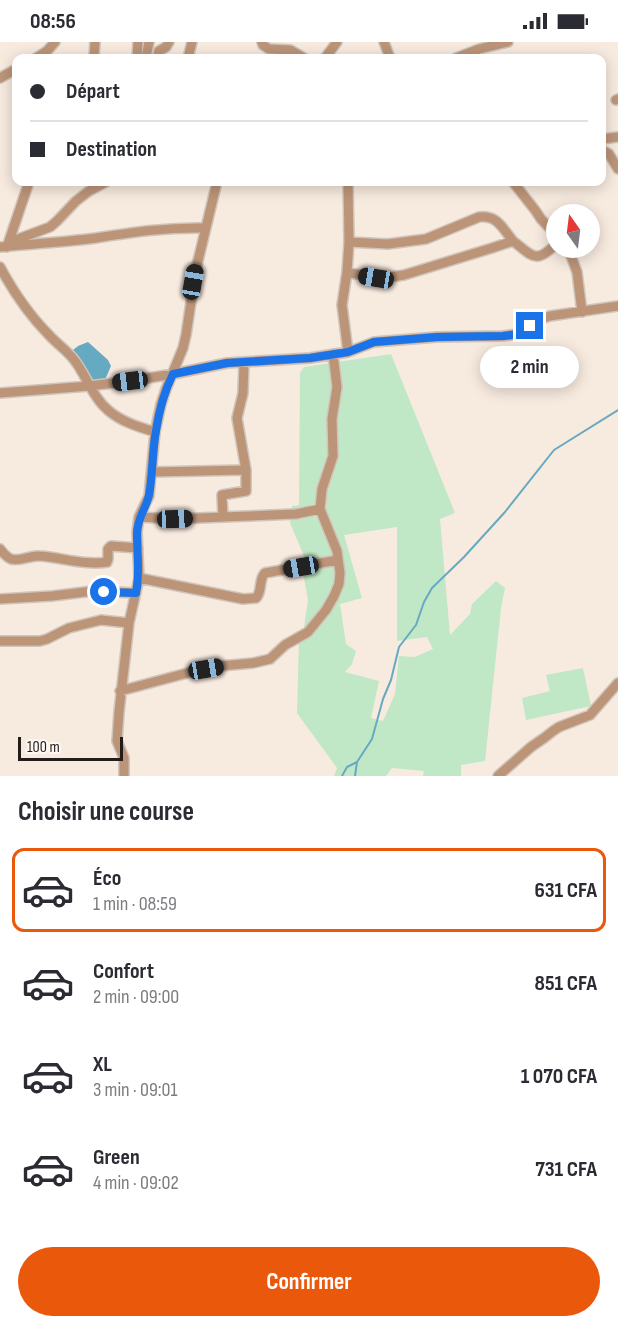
<!DOCTYPE html>
<html lang="fr">
<meta charset="utf-8">
<style>
:root{--surface:#fff;--page:#f7f7f7;--text:#2b2b33;--muted:#7c7c81;--line:#e1e1e2;--accent:#ea580c}
body{margin:0;font-family:"Sofia Sans Condensed",sans-serif;background:var(--page);color:var(--text);height:100vh;display:flex;flex-direction:column;font-size:22px;white-space:nowrap}
*{box-sizing:border-box;margin:0}
p{font-size:20px;color:var(--muted)}
.icon{flex:none;width:33px;height:33px;fill:none;stroke:currentColor;stroke-width:2;stroke-linecap:round;stroke-linejoin:round}
.map{position:relative;height:734px;overflow:hidden}
.sheet{display:flex;flex-direction:column;background:var(--surface);flex:1}
.sheet>*{flex:none}
.hud{position:absolute;left:12px;top:12px;width:594px;height:132px;border-radius:12px;box-shadow:0 3px 15px #0003;display:grid;align-content:center;height:132px;padding:0 18px;background:var(--surface)}
.needle{width:39px;rotate:346deg}
.fabs{position:absolute;left:546px;top:162px;display:grid;gap:12px}
.fabs a{display:grid;place-items:center;width:54px;height:54px;border-radius:50%;background:var(--surface);box-shadow:0 3px 15px #0003;font-size:30px}
.scale{position:absolute;left:18px;bottom:15px;width:105px;box-sizing:border-box;padding-left:6px;border:3px solid #221d19;border-top:0;font-size:16px;line-height:21px;white-space:nowrap;color:#221d19;-webkit-text-stroke:4px #fef9f4;paint-order:stroke}
.end{position:absolute;width:27px;height:27px;margin:-14px;border:8px solid #1a73e8;background:#fff;box-shadow:0 0 0 3px #fff}
.from{border-radius:50%}
.bubble{position:absolute;height:42px;border-radius:21px;background:var(--surface);box-shadow:0 3px 15px #0003;font-size:20px;font-weight:700;line-height:42px;text-align:center}
.car{position:absolute;width:18px;height:36px;margin:-18px -9px;border-radius:8px;box-shadow:0 0 4px 2px #0007;background:linear-gradient(#222 24%,#8ab4d8 0 40%,#222 0 76%,#8ab4d8 0 86%,#222 0)}
.hud b{display:flex;align-items:center;gap:21px;height:57px;font-size:22px}
.hud b+b{border-top:2px solid var(--line)}
.hud i{width:15px;height:15px;background:var(--text)}
ul{padding:0;list-style:none}
li{display:flex;align-items:center;gap:18px;height:84px;margin:0 12px 9px;padding:0 6px;border:3px solid transparent;border-radius:12px}
li div{flex:1}
li b{display:block;font-size:22px}
li em{font-style:normal;font-weight:700}
li.selected{border-color:var(--accent)}
li>.icon{width:54px;height:54px;stroke-width:1.5}
h2{padding:0 18px;font-size:27px;line-height:72px}
.action{display:flex;gap:12px;margin-top:auto;padding:12px 18px}
.action a{flex:1;height:69px;border-radius:36px;background:var(--accent);color:#fff;font-size:24px;font-weight:700;line-height:69px;text-align:center}
.status{display:flex;justify-content:space-between;align-items:center;height:42px;padding:0 30px;background:var(--surface);direction:ltr}
.status svg{height:16px;fill:currentColor}
.map>svg:first-child{display:block}
.green{fill:#c1e8c6;fill-rule:evenodd}
.water{fill:#65aac0}
.lines{fill:none;stroke-linecap:round;stroke-linejoin:round}
.stream{stroke:#65aac0;stroke-width:2}
.minor-casing{stroke:#d1c5bb;stroke-width:12}
.minor{stroke:#bc9579;stroke-width:9}
.route{stroke:#1a73e8;stroke-width:8}
</style>
<div class="status"><b>08:56</b><svg viewBox="0 0 49 12"><path d="M0 12V9h3v3zM5 12V6h3v6zM10 12V3h3v9zM15 12V0h3v12zM26 1h20v11H26zM47 4h2v5h-2z"/></svg></div>
<div class="map">
<svg width="618" height="734" viewBox="0 0 618 734">
<rect width="100%" height="100%" fill="#f7eadf"/>
<path class="green" d="M391 312 455 471 440 477 450 593 470 572 472 562 496 539 505 546 501 566 485 719 461 723V734H423L424 729 392 726 386 734H334L337 726 297 671 299 595 303 592 308 558 302 526 307 521 290 481 292 464 299 463 300 331 304 325ZM397 485V599L427 595 433 607 415 615 399 614 395 652 383 679 371 676 379 639 345 630 352 622 356 609 346 602 340 562 362 556 344 493Z
M583 626 591 664 526 678 522 656 550 649 546 633Z"/>
<path class="water" d="M88 300 108 318 111 324 105 338 93 340 74 312 73 308 78 304Z"/>
<g class="lines">
<path class="stream" d="M342 734 347 725 357 720
M355 734 357 720 372 697 383 657 391 638 399 605 416 583 424 560 432 546 464 515 505 470 554 408 618 368"/>
<g class="minor-casing">
<path id="minor" d="M262 0 263 3 269 7 290 8 304 16
M384 0 390 16
M94 15 95 0
M36 16 47 9 55 0
M137 16 138 0
M146 16 149 0
M157 16 159 9 166 5 169 0
M188 16 192 0
M325 16 337 0
M456 16 479 7 508 0
M0 36 16 27
M616 58 618 57
M602 97 618 95
M602 108 609 112 618 127
M348 140 349 200 347 230 342 263 348 310
M513 140 535 168 541 177 556 193
M349 200 388 202 426 197 479 175C498 173 502 186 513 199
M15 203V200L18 197 50 185 57 179 76 159 89 149 106 140
M0 205C32 202 64 200 96 196 134 190 168 185 206 186
M7 205 29 140
M568 206 577 230 582 270
M0 225C14 251 28 272 49 293 57 302 68 309 75 319 87 335 93 356 109 369 122 380 139 385 155 390
M347 230C367 235 383 237 404 233L492 206 513 199C533 214 535 223 556 202
M0 351 89 344 130 339 173 332 227 321 310 316 348 310 374 300 437 295 503 294 519 292 540 277 550 274 618 264
M152 430 246 428
M139 475 175 477 223 475 222 453 246 449V428L237 376 243 351 244 320
M223 475 296 472 320 467
M0 507C3 511 6 515 11 517 21 520 30 513 39 514 60 515 86 524 107 520L108 517V507L111 504 138 506
M139 536 243 557 256 556C263 549 258 538 265 531L338 518
M0 557 52 554 93 549 136 551
M0 599H40L47 597 69 586 101 578 129 581
M120 649 191 630 220 624 253 621 270 617 285 603 308 590 326 568 334 554 339 542 340 531 337 509 320 467 322 447 333 414 332 377 337 345 333 312
M124 734V716L117 699 119 670 129 581 139 536 137 490 139 475 149 454 155 390 161 362 166 347 183 306 186 293 196 227 217 140
M498 734 531 705 544 696 553 689 559 685 590 673 618 641"/>
</g>
<use href="#minor" class="minor"/>
</g>
<g class="lines">
<path class="route" d="M104 550 136 551C140 530 137 513 137 492 137 476 146 467 149 453 153 432 152 410 156 389 159 369 164 350 173 332L227 321 310 316 348 310 374 300 437 295 503 294 519 292 530 284"/>
</g>
</svg>
<div class="fabs">
<a><svg class="needle" viewBox="-14 -14 28 28"><path d="M0-13l5 13h-10z" fill="#e53935"/><path d="M0 13l5-13h-10z" fill="#7c7c81"/></svg></a>
</div>
<div class="scale">100 m</div>
<i class="end from" style="left:104px;top:550px"></i>
<i class="end" style="left:530px;top:284px"></i>
<div class="bubble" style="left:480px;top:304px;width:99px">2 min</div>
<i class="car" style="left:376px;top:236px;rotate:279deg"></i>
<i class="car" style="left:193px;top:240px;rotate:10deg"></i>
<i class="car" style="left:130px;top:339px;rotate:263deg"></i>
<i class="car" style="left:175px;top:477px;rotate:88deg"></i>
<i class="car" style="left:301px;top:525px;rotate:260deg"></i>
<i class="car" style="left:206px;top:627px;rotate:80deg"></i>
<div class="hud">
<b><i class="from"></i>Départ</b>
<b><i></i>Destination</b>
</div>
</div>
<section class="sheet">
<h2>Choisir une course</h2>
<ul>
<li class="selected"><svg class="icon" aria-label="car" viewBox="0 0 24 24"><path d="M5 17H2v-5l4-1 3-4h7l3 4 3 1v5h-3M9 17h6M6 11h13"/><circle cx="7" cy="17" r="2"/><circle cx="17" cy="17" r="2"/></svg><div><b>Éco</b><p>1 min · 08:59</p></div><em>631 CFA</em></li>
<li><svg class="icon" aria-label="car" viewBox="0 0 24 24"><path d="M5 17H2v-5l4-1 3-4h7l3 4 3 1v5h-3M9 17h6M6 11h13"/><circle cx="7" cy="17" r="2"/><circle cx="17" cy="17" r="2"/></svg><div><b>Confort</b><p>2 min · 09:00</p></div><em>851 CFA</em></li>
<li><svg class="icon" aria-label="car" viewBox="0 0 24 24"><path d="M5 17H2v-5l4-1 3-4h7l3 4 3 1v5h-3M9 17h6M6 11h13"/><circle cx="7" cy="17" r="2"/><circle cx="17" cy="17" r="2"/></svg><div><b>XL</b><p>3 min · 09:01</p></div><em>1 070 CFA</em></li>
<li><svg class="icon" aria-label="car" viewBox="0 0 24 24"><path d="M5 17H2v-5l4-1 3-4h7l3 4 3 1v5h-3M9 17h6M6 11h13"/><circle cx="7" cy="17" r="2"/><circle cx="17" cy="17" r="2"/></svg><div><b>Green</b><p>4 min · 09:02</p></div><em>731 CFA</em></li>
</ul>
<div class="action"><a>Confirmer</a></div>
</section>
